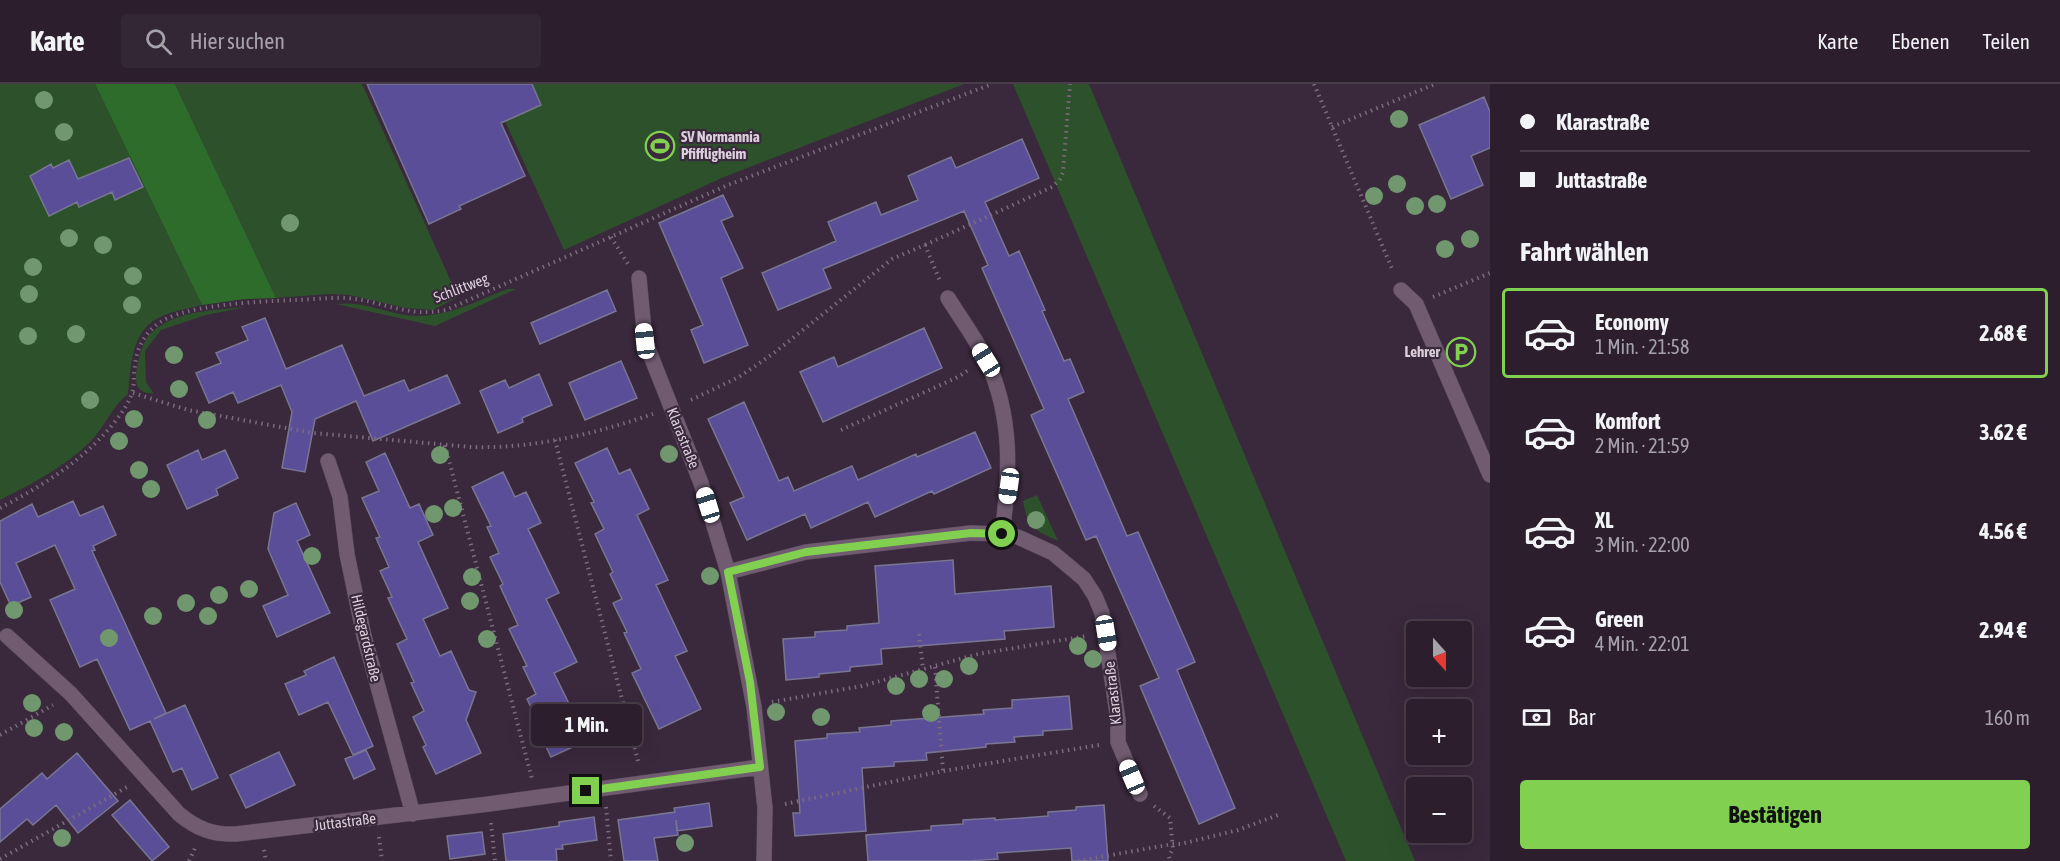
<!DOCTYPE html>
<html lang="de">
<meta charset="utf-8">
<style>
:root{--surface:#2c1e2d;--page:#342735;--text:#f1f3f6;--muted:#a6a2aa;--line:#483c49;--accent:#81d050}
body{margin:0;font-family:"Asap Condensed",sans-serif;background:var(--page);color:var(--text);height:100vh;display:flex;flex-direction:column;font-size:22px;white-space:nowrap}
*{box-sizing:border-box;margin:0}
p{font-size:20px;color:var(--muted)}
.icon{flex:none;width:33px;height:33px;fill:none;stroke:currentColor;stroke-width:2;stroke-linecap:round;stroke-linejoin:round}
.map{position:relative;flex:1;overflow:hidden}
.drawer{display:flex;flex-direction:column;background:var(--surface);width:570px}
.drawer>*{flex:none}
.top-card{display:grid;align-content:center;height:132px;padding:0 30px;background:var(--surface)}
.needle{width:39px;rotate:159deg}
.controls{position:absolute;left:1406px;top:537px;display:grid;gap:12px}
.controls a{display:grid;place-items:center;width:66px;height:66px;border-radius:6px;background:var(--surface);box-shadow:0 6px 24px #0002,0 0 0 2px var(--line);font-size:30px}
.end{position:absolute;width:27px;height:27px;margin:-14px;border:8px solid #81d050;background:#111;box-shadow:0 0 0 3px #111}
.from{border-radius:50%}
.bubble{position:absolute;height:42px;border-radius:6px;background:var(--surface);box-shadow:0 6px 24px #0002,0 0 0 2px var(--line);font-size:20px;font-weight:700;line-height:42px;text-align:center}
.car{position:absolute;width:18px;height:36px;margin:-18px -9px;border-radius:8px;box-shadow:0 0 4px 2px #0007;background:linear-gradient(#fff 24%,#345 0 40%,#fff 0 76%,#345 0 86%,#fff 0)}
.top-card b{display:flex;align-items:center;gap:21px;height:57px;font-size:22px}
.top-card b+b{border-top:2px solid var(--line)}
.top-card i{width:15px;height:15px;background:var(--text)}
ul{padding:0;list-style:none}
li{display:flex;align-items:center;gap:18px;height:90px;margin:0 12px 9px;padding:0 18px;border:3px solid transparent;border-radius:6px}
li div{flex:1}
li b{display:block;font-size:22px}
li em{font-style:normal;font-weight:700}
li.active{border-color:var(--accent)}
li>.icon{width:54px;height:54px;stroke-width:1.5}
h2{padding:0 30px;font-size:27px;line-height:72px}
.pay{display:flex;align-items:center;gap:15px;height:66px;padding:0 30px;font-size:22px}
.pay p{margin-inline-start:auto}
.action{display:flex;gap:12px;margin-top:auto;padding:12px 30px}
.action a{flex:1;height:69px;border-radius:6px;background:var(--accent);color:#111;font-size:24px;font-weight:700;line-height:69px;text-align:center}
header{display:flex;align-items:center;gap:36px;box-sizing:border-box;height:84px;padding:0 30px;background:var(--surface);border-bottom:2px solid var(--line)}
header strong{font-size:28px}
nav{display:flex;gap:33px;margin-inline-start:auto;font-size:21px}
.search{width:420px;height:54px;background:var(--page);display:flex;align-items:center;gap:15px;box-sizing:border-box;padding:0 21px;border-radius:6px;color:var(--muted);font-size:22px}
main{display:flex;flex:1;min-height:0}
.map>svg:first-child{display:block}
.green{fill:#2d522b}
.forest{fill:#2e6c2c}
.building{fill:#5b4e98;stroke:#787692;stroke-width:1.5}
.lines{fill:none;stroke-linecap:round;stroke-linejoin:round}
.street-casing{stroke:#554557;stroke-width:16}
.path{stroke:#7b6b7c;stroke-width:4;stroke-dasharray:1.5 4.5;stroke-linecap:butt}
.street{stroke:#705b71;stroke-width:15}
.tree{fill:#70976e}
.route{stroke:#81d050;stroke-width:8}
.labels{text-anchor:middle;stroke-width:4.5;stroke-linejoin:round;paint-order:stroke}
.poi-label{font-size:15px;font-weight:bold;fill:#dccfdc;stroke:#3a283c;text-anchor:start}
.street-label{font-size:15px;fill:#dccfdc;stroke:#3a283c}
</style>
<header>
<strong>Karte</strong>
<div class="search"><svg class="icon" aria-label="search" viewBox="0 0 24 24"><circle cx="10" cy="10" r="6"/><path d="M15 15l6 6"/></svg>Hier suchen</div>
<nav><a>Karte</a><a>Ebenen</a><a>Teilen</a></nav>
</header>
<main>
<div class="map">
<svg width="1490" height="777" viewBox="0 0 1490 777">
<rect width="100%" height="100%" fill="#3a283c"/>
<path class="green" d="M0 0H95L202 221C187 225 166 228 153 237 130 254 131 285 128 310 111 323 105 343 90 358 65 383 31 400 0 416Z
M175 0H362L458 213 433 226 406 224 349 211 330 210 276 214Z
M488 0H964L724 93 564 166Z
M1013 0H1089L1415 777H1346Z
M507 205H516L435 242 336 220C361 217 381 227 405 231 441 236 475 218 507 205Z
M246 223 206 231 161 246 145 267 146 298 154 310C148 309 142 309 138 303 132 294 141 263 147 254 150 249 155 245 160 242 184 226 218 226 246 223Z
M1037 411 1058 457C1033 445 1028 445 1023 417Z"/>
<path class="forest" d="M95 0H175L276 214 245 215 202 221Z"/>
<path class="building" d="M367 0H532L541 21 501 39 525 92 459 122 461 125 429 140Z
M1484 13 1490 28V64L1471 72 1483 101 1451 115 1419 41Z
M1022 55 1039 94 985 118 1009 172 1019 167 1045 226 1042 227 1064 277 1070 275 1084 308 1068 315 1127 452 1138 448 1195 578 1177 586 1235 724 1199 740 1140 602 1159 594 1096 452 1086 456 1031 331 1044 325 982 184 988 181 964 127 823 185 831 204 778 226 762 189 836 157 828 138 876 118 881 131 918 116 908 92 951 73 956 84Z
M129 74 143 103 115 116 112 108 79 123 77 118 49 132 30 92 51 80 53 84 69 76 78 95Z
M723 111 733 132 721 137 743 184 721 194 748 261 704 279 691 246 703 241 659 139Z
M607 206 616 227 540 260 531 239Z
M265 234 286 285 342 261 364 312 404 296 409 307 447 291 460 319 373 357 356 317 315 335 305 388 282 384 292 328 281 301 238 319 233 308 209 319 196 289 221 279 216 269 248 256 242 243Z
M924 244 942 284 823 338 800 288 834 273 838 283Z
M621 277 637 314 585 336 569 299Z
M539 290 552 321 522 334 523 338 498 349 480 307 505 296 509 304Z
M744 318 779 397 788 393 794 407 852 382 858 396 916 370 917 373 975 348 991 384 934 410 932 407 875 433 868 418 811 444 805 430 747 456 730 419 744 413 708 335Z
M607 364 619 390 630 385 649 425 637 431 668 496 656 501 687 567 675 572 701 625 659 645 632 589 641 585 624 549 627 548 613 519 622 515 610 490 613 488 595 450 604 445 591 419 594 418 575 379Z
M198 366 202 376 225 366 238 394 216 405 218 411 187 425 167 381Z
M385 369 410 424 419 420 433 451 418 458 448 524 423 535 440 572 451 567 469 606 476 608 466 636 481 669 436 690 423 663 426 661 413 633 424 627 411 599 414 598 397 560 407 555 388 514 392 513 380 487 389 483 376 454 380 453 362 414 379 407 366 378Z
M503 388 515 413 526 408 541 439 528 445 559 509 546 515 577 578 554 589 578 638 588 634 597 652 551 673 536 642 539 640 527 615 536 610 523 583 527 582 509 545 518 541 500 502 503 500 490 473 499 469 487 443 491 442 472 403Z
M73 417 80 432 103 422 116 451 93 462 95 466 92 467 166 629 154 635 185 621 218 694 192 706 182 684 173 688 150 637 130 646 97 575 80 583 50 516 75 505 55 461 16 479 31 513 11 522 0 498V437L32 420 38 433Z
M296 419 310 451 297 457 330 529 277 553 263 522 288 511 268 465 274 429Z
M953 476 955 510 1051 502 1054 543 1004 547 1005 555 881 565 882 580 850 583V587L819 590V593L786 596 783 555 815 553V548L847 546V542L879 539 875 482Z
M334 573 373 662 353 671 328 618 299 631 285 600 306 591 304 587Z
M1069 612 1072 645 1043 647V651L1014 653 1015 658 986 660V663L926 669 927 676 894 678V682L862 684 866 747 795 752 793 729H800L795 657 827 654V650L860 648 859 644 891 641V637L984 630 983 626 1012 624V616Z
M366 666 375 685 354 695 345 675Z
M279 668 295 701 246 724 230 691Z
M77 669 118 717 78 749 56 721 33 741 27 735 0 758V725L42 689 47 695Z
M130 716 169 763 152 777 112 731Z
M709 719 712 742 677 747 676 736 678 751 654 754 658 777H624L618 736 675 728 674 724Z
M1104 721 1108 777H1072L1071 764 997 769 998 775 968 777H868L866 751 931 746V742L963 740V736L995 734V736L1048 732V728L1076 726V723Z
M594 733 597 756 562 761 563 765H556L557 777H506L503 750 559 742V738Z
M482 748 485 770 450 775 447 752Z"/>
<g class="lines">
<g class="street-casing">
<path id="street" d="M639 194 645 257 701 399 728 488 806 468 971 449 1002 450 1018 453 1053 469 1084 495 1095 512 1102 529 1118 636V658L1140 710
M1401 206 1416 220 1490 391
M948 214C961 235 976 255 987 277 1013 334 1010 390 1002 450
M328 377 340 413 347 470 364 552 413 730
M728 488 754 623 765 724 764 777
M7 552 71 610 179 730C197 745 213 751 236 750L489 720 760 683"/>
</g>
<path class="path" d="M1314 0 1393 187
M1332 43 1435 0
M611 153 628 180
M925 161 1052 103 1060 95 1063 88 1070 0
M1433 213 1490 189
M133 309 188 326 313 349 471 363C533 365 594 350 653 330
M691 316 739 293 774 269 892 175 925 161 940 197
M841 346 958 293 970 285
M555 356 639 681
M445 361 532 695
M0 424C42 402 83 377 113 340 121 330 128 321 132 309 135 300 133 291 135 282 136 267 143 252 155 242 180 220 258 218 292 216 310 216 329 213 347 214 384 217 407 234 446 226L728 101 992 0
M919 550 923 585
M935 583 943 687
M772 618 862 602 978 570 1087 552
M0 651 53 621
M785 720 943 687 1099 661
M1154 722 1170 734 1173 765 1169 772 1170 777
M606 723 611 777
M491 739 495 777
M379 753 382 777
M264 766 266 777
M0 775 129 702
M189 777 196 762
M1078 777 1173 760H1181L1238 746 1278 731"/>
<use href="#street" class="street"/>
</g>
<g class="tree">
<circle cx="44" cy="16" r="9"/>
<circle cx="1399" cy="35" r="9"/>
<circle cx="64" cy="48" r="9"/>
<circle cx="1397" cy="100" r="9"/>
<circle cx="1374" cy="112" r="9"/>
<circle cx="1437" cy="120" r="9"/>
<circle cx="1415" cy="122" r="9"/>
<circle cx="290" cy="139" r="9"/>
<circle cx="69" cy="154" r="9"/>
<circle cx="1470" cy="155" r="9"/>
<circle cx="103" cy="161" r="9"/>
<circle cx="1445" cy="165" r="9"/>
<circle cx="33" cy="183" r="9"/>
<circle cx="133" cy="192" r="9"/>
<circle cx="29" cy="210" r="9"/>
<circle cx="132" cy="221" r="9"/>
<circle cx="76" cy="250" r="9"/>
<circle cx="28" cy="252" r="9"/>
<circle cx="174" cy="271" r="9"/>
<circle cx="179" cy="305" r="9"/>
<circle cx="90" cy="316" r="9"/>
<circle cx="134" cy="335" r="9"/>
<circle cx="207" cy="336" r="9"/>
<circle cx="119" cy="357" r="9"/>
<circle cx="669" cy="370" r="9"/>
<circle cx="440" cy="371" r="9"/>
<circle cx="139" cy="386" r="9"/>
<circle cx="151" cy="405" r="9"/>
<circle cx="453" cy="424" r="9"/>
<circle cx="434" cy="430" r="9"/>
<circle cx="1036" cy="436" r="9"/>
<circle cx="312" cy="472" r="9"/>
<circle cx="710" cy="492" r="9"/>
<circle cx="472" cy="493" r="9"/>
<circle cx="249" cy="505" r="9"/>
<circle cx="219" cy="511" r="9"/>
<circle cx="470" cy="517" r="9"/>
<circle cx="186" cy="519" r="9"/>
<circle cx="14" cy="526" r="9"/>
<circle cx="153" cy="532" r="9"/>
<circle cx="208" cy="532" r="9"/>
<circle cx="109" cy="554" r="9"/>
<circle cx="487" cy="555" r="9"/>
<circle cx="1078" cy="562" r="9"/>
<circle cx="1093" cy="575" r="9"/>
<circle cx="969" cy="582" r="9"/>
<circle cx="919" cy="595" r="9"/>
<circle cx="944" cy="595" r="9"/>
<circle cx="896" cy="602" r="9"/>
<circle cx="32" cy="619" r="9"/>
<circle cx="776" cy="628" r="9"/>
<circle cx="931" cy="629" r="9"/>
<circle cx="821" cy="633" r="9"/>
<circle cx="34" cy="644" r="9"/>
<circle cx="64" cy="648" r="9"/>
<circle cx="62" cy="754" r="9"/>
<circle cx="685" cy="759" r="9"/>
</g>
<g class="lines">
<path class="route" d="M586 707 760 683 750 598 728 488 806 468 971 449 1002 450"/>
</g>
<defs>
<g id="stadium-ring" transform="scale(1.5)"><circle r="9.5" fill="#3a283c" stroke="#81d050" stroke-width="1.5"/><path d="M0-5a6.5 5 0 1 0 0 10a6.5 5 0 1 0 0-10ZM-3.5-1.8h7v3.6h-7Z" fill="#81d050"/></g>
<g id="parking-ring" transform="scale(1.5)"><circle r="9.5" fill="#3a283c" stroke="#81d050" stroke-width="1.5"/><path d="M-3.5-5.5H1a3.5 3.5 0 0 1 0 7H-1V5.5H-3.5ZM-1-3.4V-.6H.8a1.4 1.4 0 0 0 0-2.8Z" fill="#81d050"/></g>
</defs>
<g fill-rule="evenodd">
<use href="#stadium-ring" x="660" y="62"/>
<use href="#parking-ring" x="1461" y="268"/>
</g>
<g class="labels">
<g class="poi-label">
<text x="681" y="58">SV Normannia<tspan x="681" dy="17">Pfiffligheim</tspan></text>
<text x="1440" y="273" text-anchor="end">Lehrer</text>
</g>
<g class="street-label">
<text transform="translate(461 204) rotate(-21)" y="5">Schlittweg</text>
<text transform="translate(683 354) rotate(68)" y="5">Klarastraße</text>
<text transform="translate(366 554) rotate(77)" y="5">Hildegardstraße</text>
<text transform="translate(1113 609) rotate(-96)" y="5">Klarastraße</text>
<text transform="translate(345 738) rotate(-7)" y="5">Juttastraße</text>
</g>
</g>
</svg>
<div class="controls">
<a><svg class="needle" viewBox="-14 -14 28 28"><path d="M0-13l5 13h-10z" fill="#e53935"/><path d="M0 13l5-13h-10z" fill="#a6a2aa"/></svg></a>
<a>+</a>
<a>−</a>
</div>
<i class="end from" style="left:1002px;top:450px"></i>
<i class="end" style="left:586px;top:707px"></i>
<div class="bubble" style="left:531px;top:620px;width:111px">1 Min.</div>
<i class="car" style="left:645px;top:257px;rotate:354deg"></i>
<i class="car" style="left:986px;top:276px;rotate:328deg"></i>
<i class="car" style="left:1009px;top:402px;rotate:188deg"></i>
<i class="car" style="left:708px;top:421px;rotate:343deg"></i>
<i class="car" style="left:1106px;top:549px;rotate:171deg"></i>
<i class="car" style="left:1132px;top:693px;rotate:337deg"></i>
</div>
<section class="drawer">
<div class="top-card">
<b><i class="from"></i>Klarastraße</b>
<b><i></i>Juttastraße</b>
</div>
<h2>Fahrt wählen</h2>
<ul>
<li class="active"><svg class="icon" aria-label="car" viewBox="0 0 24 24"><path d="M5 17H2v-5l4-1 3-4h7l3 4 3 1v5h-3M9 17h6M6 11h13"/><circle cx="7" cy="17" r="2"/><circle cx="17" cy="17" r="2"/></svg><div><b>Economy</b><p>1 Min. · 21:58</p></div><em>2.68 €</em></li>
<li><svg class="icon" aria-label="car" viewBox="0 0 24 24"><path d="M5 17H2v-5l4-1 3-4h7l3 4 3 1v5h-3M9 17h6M6 11h13"/><circle cx="7" cy="17" r="2"/><circle cx="17" cy="17" r="2"/></svg><div><b>Komfort</b><p>2 Min. · 21:59</p></div><em>3.62 €</em></li>
<li><svg class="icon" aria-label="car" viewBox="0 0 24 24"><path d="M5 17H2v-5l4-1 3-4h7l3 4 3 1v5h-3M9 17h6M6 11h13"/><circle cx="7" cy="17" r="2"/><circle cx="17" cy="17" r="2"/></svg><div><b>XL</b><p>3 Min. · 22:00</p></div><em>4.56 €</em></li>
<li><svg class="icon" aria-label="car" viewBox="0 0 24 24"><path d="M5 17H2v-5l4-1 3-4h7l3 4 3 1v5h-3M9 17h6M6 11h13"/><circle cx="7" cy="17" r="2"/><circle cx="17" cy="17" r="2"/></svg><div><b>Green</b><p>4 Min. · 22:01</p></div><em>2.94 €</em></li>
</ul>
<div class="pay"><svg class="icon" aria-label="cash" viewBox="0 0 24 24"><path d="M3 7h18v10H3z"/><circle cx="12" cy="12" r="2"/></svg>Bar<p>160 m</p></div>
<div class="action"><a>Bestätigen</a></div>
</section>
</main>
